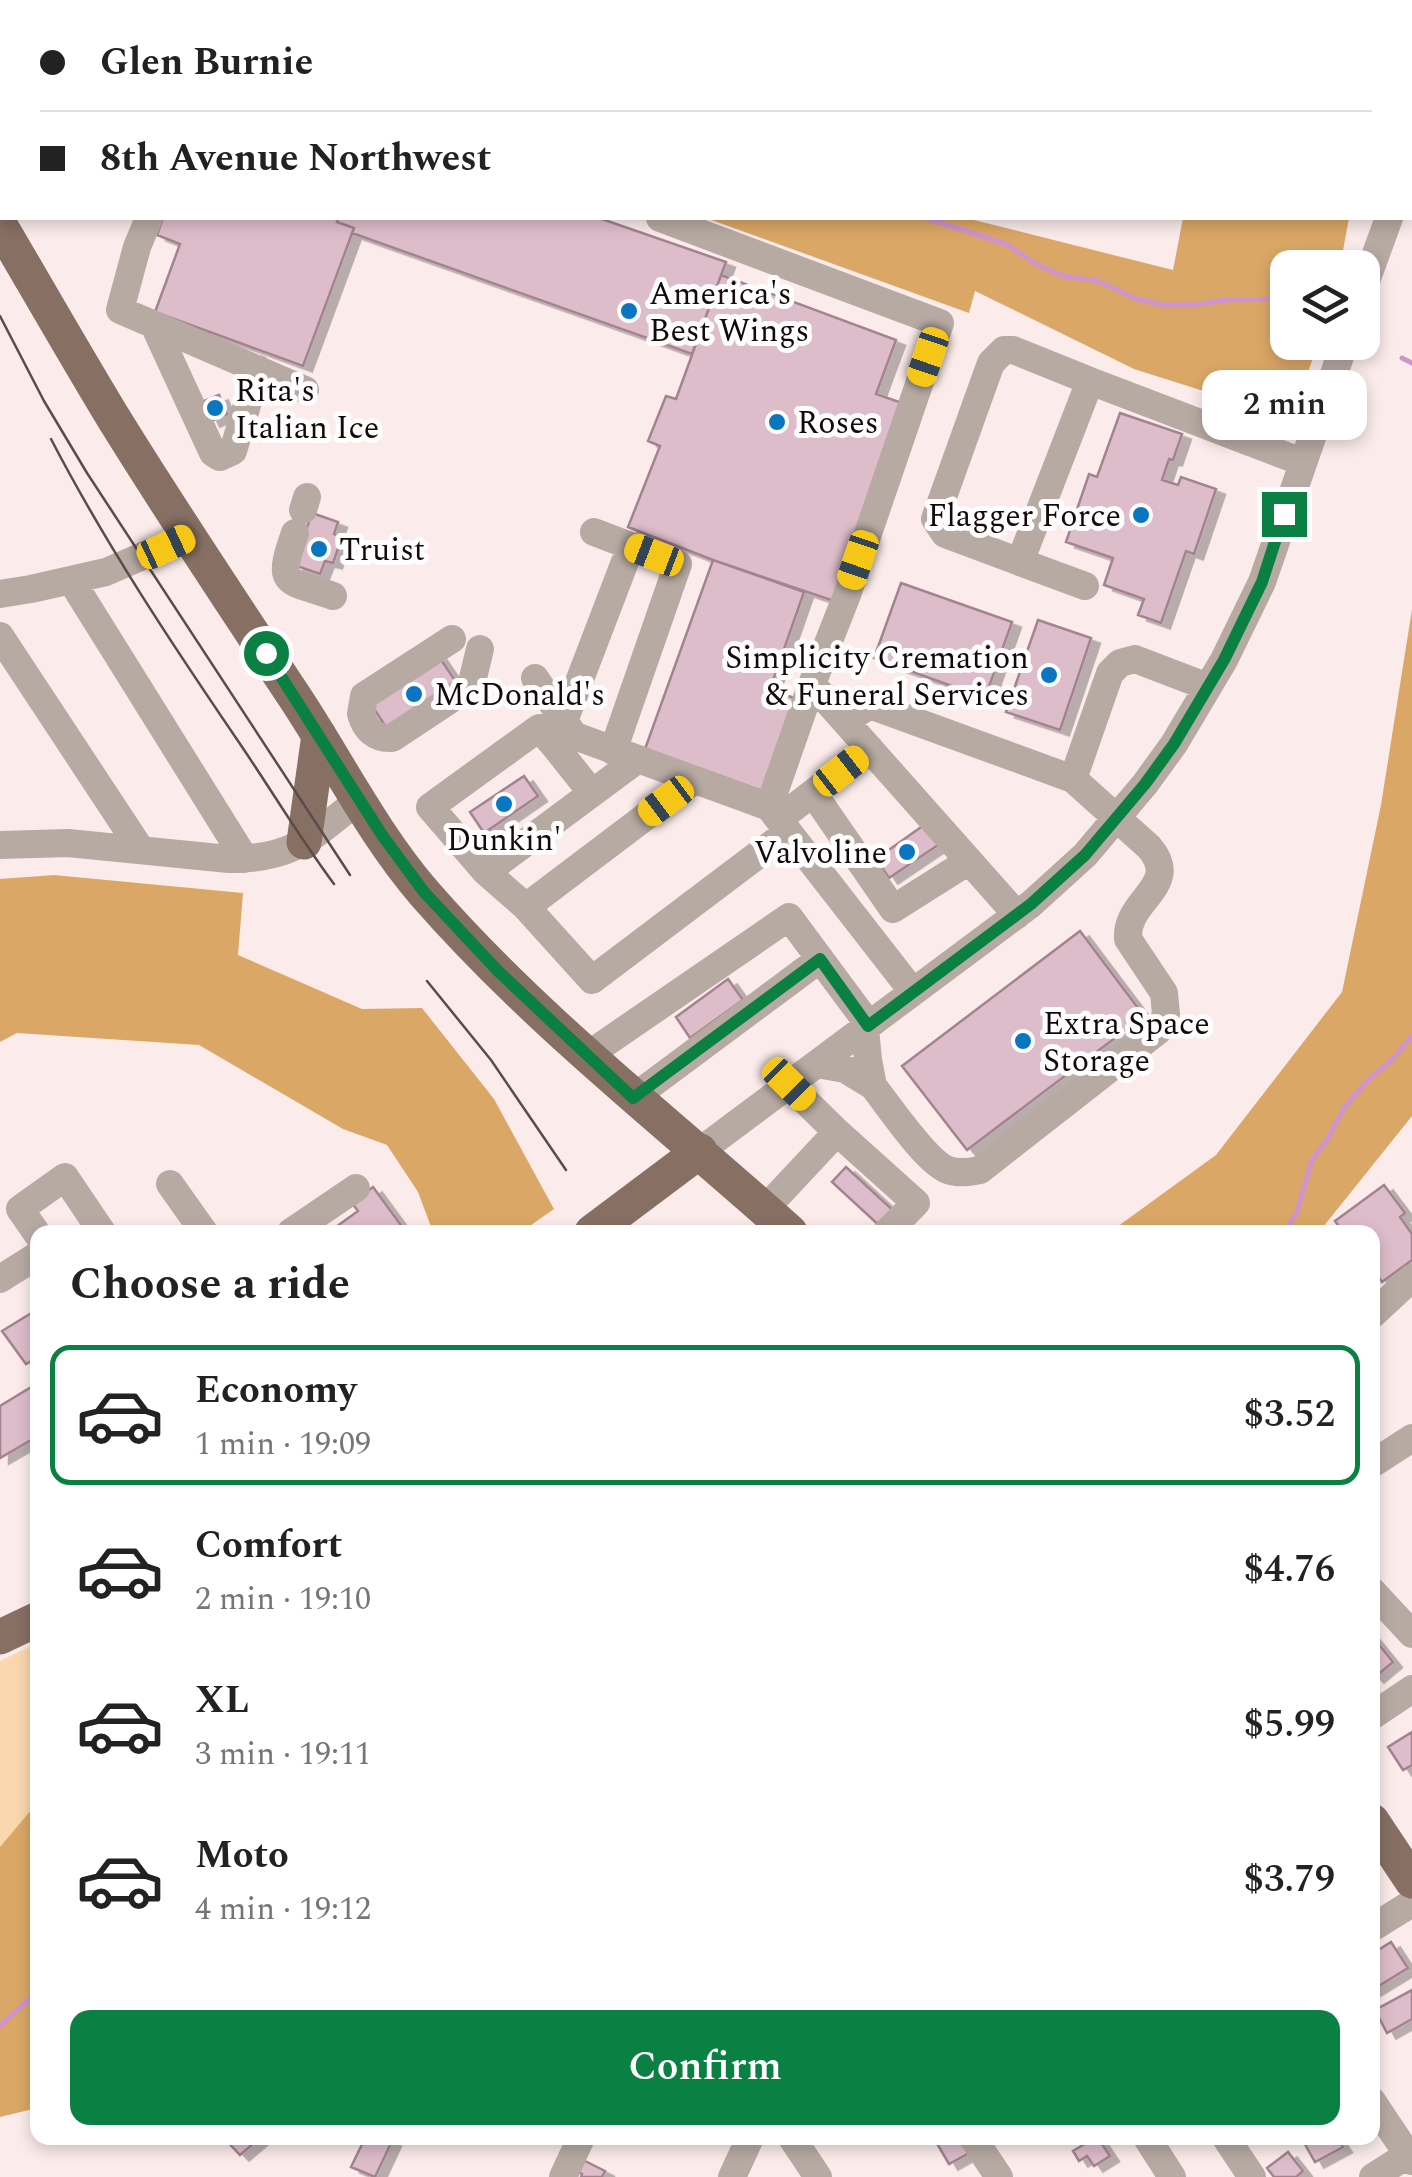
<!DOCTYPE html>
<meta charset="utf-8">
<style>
:root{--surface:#fff;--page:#f2f2f2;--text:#222;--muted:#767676;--line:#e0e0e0;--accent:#0b8043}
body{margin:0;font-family:Spectral,serif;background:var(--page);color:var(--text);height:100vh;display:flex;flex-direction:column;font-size:38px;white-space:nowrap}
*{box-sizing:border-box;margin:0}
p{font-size:32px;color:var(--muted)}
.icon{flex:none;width:55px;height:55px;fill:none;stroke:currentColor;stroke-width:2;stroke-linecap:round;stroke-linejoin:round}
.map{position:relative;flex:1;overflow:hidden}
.panel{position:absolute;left:30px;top:1225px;width:1350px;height:920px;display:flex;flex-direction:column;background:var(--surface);border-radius:20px;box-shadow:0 5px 15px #0003}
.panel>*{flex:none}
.banner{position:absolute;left:0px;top:0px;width:1412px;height:220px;box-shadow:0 5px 15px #0003;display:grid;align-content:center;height:220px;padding:0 40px;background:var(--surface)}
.buttons{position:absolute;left:1270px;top:250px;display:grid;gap:20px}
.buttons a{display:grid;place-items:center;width:110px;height:110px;border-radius:20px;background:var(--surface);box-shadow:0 5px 15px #0003;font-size:50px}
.end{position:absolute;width:45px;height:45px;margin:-22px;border:12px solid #0b8043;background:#fff;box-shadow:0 0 0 5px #fff}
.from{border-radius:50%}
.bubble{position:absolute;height:70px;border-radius:20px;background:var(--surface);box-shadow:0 5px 15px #0003;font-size:32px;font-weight:600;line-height:70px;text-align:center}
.car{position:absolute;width:30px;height:60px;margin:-30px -15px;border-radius:12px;box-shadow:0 0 8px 2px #0007;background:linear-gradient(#f5c518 24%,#345 0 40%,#f5c518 0 76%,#345 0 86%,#f5c518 0)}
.banner b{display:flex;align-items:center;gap:35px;height:95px;font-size:38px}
.banner b+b{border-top:2px solid var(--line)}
.banner i{width:25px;height:25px;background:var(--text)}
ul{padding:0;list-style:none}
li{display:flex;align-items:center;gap:30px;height:140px;margin:0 20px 15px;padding:0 20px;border:5px solid transparent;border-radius:20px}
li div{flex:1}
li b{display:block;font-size:38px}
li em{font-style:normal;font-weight:600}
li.current{border-color:var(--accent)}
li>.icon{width:90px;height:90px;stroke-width:1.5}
h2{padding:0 40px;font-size:45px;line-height:120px}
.button{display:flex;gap:20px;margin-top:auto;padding:20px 40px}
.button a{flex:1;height:115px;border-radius:20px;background:var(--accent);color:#fff;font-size:40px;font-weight:600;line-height:115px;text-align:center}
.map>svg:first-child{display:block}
.green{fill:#fad7ae}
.forest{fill:#dba766}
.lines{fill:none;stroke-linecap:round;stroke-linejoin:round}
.stream{stroke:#cd94cd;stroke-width:5}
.building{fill:#debdca;stroke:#a2838f;stroke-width:2.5;filter:url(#shadow)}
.minor{stroke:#b7aaa3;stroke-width:28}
.major{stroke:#876f64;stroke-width:35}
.tram{stroke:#594d4c;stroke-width:2.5}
.route{stroke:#0b8043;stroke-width:12}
.poi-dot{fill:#0a75c0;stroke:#fdfdfd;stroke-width:4}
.labels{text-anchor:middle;stroke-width:10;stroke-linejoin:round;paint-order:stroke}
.poi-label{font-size:32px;fill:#140909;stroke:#fdfdfd;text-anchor:start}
</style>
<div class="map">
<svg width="1412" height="2177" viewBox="0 0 1412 2177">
<defs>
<filter id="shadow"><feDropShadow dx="9" dy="5.5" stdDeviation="0" flood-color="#0004"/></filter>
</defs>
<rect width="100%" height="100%" fill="#fbeceb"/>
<path class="green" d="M37 1643V2068L0 2080V1661Z"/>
<path class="forest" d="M706 218H966L1173 270 1183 218H1349L1340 267 1288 268V342L1318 343 1292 419 1134 369 975 291 969 313Z
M1412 609V1116L1319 1232H1110L1216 1155 1342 992 1381 805Z
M54 875 243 893 238 955 362 1009 422 1008 494 1099 554 1209 521 1232H433L418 1192 387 1145 343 1129 199 1045 17 1033 0 1042V879Z
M37 1803V2108L0 2117V1847Z"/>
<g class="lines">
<path class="stream" d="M286 0 290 2
M926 218 1006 244 1036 264 1063 276 1098 281 1134 298 1162 305H1195L1225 300 1288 299
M1402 358 1412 363
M1285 1232 1297 1212 1312 1160 1327 1140 1344 1108 1369 1079 1392 1060 1412 1036
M0 2026 38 1991"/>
</g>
<path class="building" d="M163 218H339L337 222 354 228 303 366 155 312 180 244 157 235Z
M339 218H599L726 262 692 354 352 233 354 228 337 222Z
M721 275 896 340 876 394 905 404 834 601 713 560 628 527 660 446 648 441 666 396 676 399Z
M219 395 227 414 211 421 202 402Z
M1120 413 1182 434 1173 460 1169 459 1162 480 1178 485 1181 477 1216 489 1194 554 1186 551 1161 623 1138 615 1144 599 1104 585 1113 558 1066 542 1089 474 1097 477Z
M312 513 338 522 334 534 342 537 333 563 325 561 320 574 294 565Z
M713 560 804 592 770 689 802 701 768 793 645 749Z
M901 583 1012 622 985 698 874 658Z
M1038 620 1091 638 1060 730 1006 712Z
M438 655 460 688 390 733 368 700Z
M524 776 538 796 484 833 470 812Z
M924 825 938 845 889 878 876 859Z
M1080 931 1144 1016 967 1150 902 1066Z
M728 979 743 1000 690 1038 676 1017Z
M846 1167 898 1215 884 1230 832 1182Z
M1384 1185 1405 1213 1400 1217 1412 1234V1260L1382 1282 1372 1268V1232H1343L1335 1221Z
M373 1187 406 1232H329L358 1211 352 1203Z
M38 1309V1357L26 1364 2 1331Z
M38 1383V1436L0 1458V1406Z
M1372 1636 1393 1662 1375 1677 1372 1674Z
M1412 1732V1765L1403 1770 1388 1747Z
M1391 1942 1408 1968 1372 1990V1954Z
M1412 1990V2019L1387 2033 1375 2010Z
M224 2138H260L240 2155Z
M365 2138H384L392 2141 375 2177 351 2167Z
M940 2138H960L969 2153 949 2164 935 2140Z
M1095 2138H1098L1110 2156 1094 2166 1087 2156 1079 2161 1073 2151Z
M1305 2138H1337L1343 2147 1315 2162 1302 2139Z
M1288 2152 1303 2171 1296 2177H1274L1267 2168Z
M581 2159 605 2171 602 2177H581L582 2174 576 2171Z"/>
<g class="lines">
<path class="minor" d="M637 0 647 2
M812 2 813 0
M1068 2 1069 0
M0 20 2 17
M1410 156 1412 150
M149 218 137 247 120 310 305 390
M660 218 940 323 847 595 812 684
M1362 292 1389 218
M154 325 213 453 220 457 233 451 258 369
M303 510 307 497
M594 532 678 564 613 751
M295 533C276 587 285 579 333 596
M1020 562 945 534 935 519 991 363 1004 350H1013L1090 381
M71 580 245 859
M1085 586 1020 562 1090 381 1302 462
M0 594 31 589 106 572 189 536
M0 636 141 850
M452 639 364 696 361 714C365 729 375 739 392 738L469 687 472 682 480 649
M535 678 571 731
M564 721 631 546
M845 721 870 705 1073 779 1149 847C1183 886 1125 899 1128 939L1164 993 1166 1014 1159 1030 980 1170C970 1172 959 1174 948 1170 926 1162 889 1106 873 1086
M557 749 592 793
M638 759 486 872 430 807 539 728 557 749 575 736 769 807 913 992
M1073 779 1110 673 1120 663 1135 659 1208 687
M694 780 526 907 592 980 788 832
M813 793 893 909 969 861
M769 807 812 684 1017 915
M779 819 870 749
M0 845 68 843 229 859C294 859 312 837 360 799
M486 872 526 907
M588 1055 789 917 869 1025
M817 1064 845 1069 873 1086 868 1060 865 1028
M789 1085 837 1132 916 1203 887 1232
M633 1098 820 959
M700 1151 1031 904 1085 855 1145 784 1174 744 1224 660 1262 582 1345 342
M170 1184 204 1232
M764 1210 837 1132
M291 1232 356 1188
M38 1235 20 1209 65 1177 102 1232
M0 1279 38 1255
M1372 1315 1412 1278
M1372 1464 1412 1438
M1372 1591 1412 1634
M1372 1716 1412 1689
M1372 1928 1412 1903
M1372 2101 1412 2161
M792 2138 818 2177
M973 2138 999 2177
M1147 2138 1172 2177
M1226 2138 1252 2177
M563 2177 581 2138
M732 2177 750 2138
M1373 2177 1412 2152"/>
<path class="major" d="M0 225C37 288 73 351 111 414 170 510 233 604 296 699 338 763 374 835 425 894 534 1019 667 1122 790 1232
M304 842 319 735
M592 1232 700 1151
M0 1637 38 1619
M1372 1821 1412 1881"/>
<path class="tram" d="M0 316 44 401 87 473 350 875
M51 439C105 543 170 641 236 738 269 786 299 837 334 884
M427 981 491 1060 566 1170"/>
</g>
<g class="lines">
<path class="route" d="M266 653 382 835 424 892 498 971 633 1098 820 959 868 1026 1031 904 1085 855 1145 784 1174 744 1224 660 1262 582 1284 514"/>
</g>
<g class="poi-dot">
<circle cx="629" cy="311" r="10"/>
<circle cx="215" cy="408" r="10"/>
<circle cx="777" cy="422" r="10"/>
<circle cx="1141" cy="515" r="10"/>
<circle cx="319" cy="549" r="10"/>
<circle cx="1049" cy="675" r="10"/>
<circle cx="414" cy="694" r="10"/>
<circle cx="504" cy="804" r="10"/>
<circle cx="907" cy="852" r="10"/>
<circle cx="1023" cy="1041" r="10"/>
</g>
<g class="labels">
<g class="poi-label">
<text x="649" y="304">America's<tspan x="649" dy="37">Best Wings</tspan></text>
<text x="235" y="401">Rita's<tspan x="235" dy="37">Italian Ice</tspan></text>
<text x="797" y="433">Roses</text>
<text x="1121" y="526" text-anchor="end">Flagger Force</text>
<text x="339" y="560">Truist</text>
<text x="1029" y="668" text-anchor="end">Simplicity Cremation<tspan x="1029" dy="37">&amp; Funeral Services</tspan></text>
<text x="434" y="705">McDonald's</text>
<text x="504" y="850" text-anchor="middle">Dunkin'</text>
<text x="887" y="863" text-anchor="end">Valvoline</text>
<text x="1043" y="1034">Extra Space<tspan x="1043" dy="37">Storage</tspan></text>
</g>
</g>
</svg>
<div class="buttons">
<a><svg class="icon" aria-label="layers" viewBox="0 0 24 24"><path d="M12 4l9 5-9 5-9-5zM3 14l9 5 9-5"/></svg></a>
</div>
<i class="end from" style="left:266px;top:653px"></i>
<i class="end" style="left:1284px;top:514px"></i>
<div class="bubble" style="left:1202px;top:370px;width:165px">2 min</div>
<i class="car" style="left:928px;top:357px;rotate:199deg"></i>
<i class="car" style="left:166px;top:547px;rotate:65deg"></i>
<i class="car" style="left:654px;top:555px;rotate:291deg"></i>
<i class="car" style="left:858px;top:560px;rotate:199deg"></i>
<i class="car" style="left:841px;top:771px;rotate:52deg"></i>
<i class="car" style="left:666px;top:801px;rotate:233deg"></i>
<i class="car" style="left:789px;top:1084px;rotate:135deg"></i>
<div class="banner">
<b><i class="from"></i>Glen Burnie</b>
<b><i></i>8th Avenue Northwest</b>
</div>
<section class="panel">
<h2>Choose a ride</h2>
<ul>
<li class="current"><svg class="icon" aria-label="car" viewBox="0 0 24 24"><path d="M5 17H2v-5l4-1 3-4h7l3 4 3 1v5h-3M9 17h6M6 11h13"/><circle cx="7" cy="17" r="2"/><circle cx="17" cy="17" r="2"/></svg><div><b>Economy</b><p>1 min · 19:09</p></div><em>$3.52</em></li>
<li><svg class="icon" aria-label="car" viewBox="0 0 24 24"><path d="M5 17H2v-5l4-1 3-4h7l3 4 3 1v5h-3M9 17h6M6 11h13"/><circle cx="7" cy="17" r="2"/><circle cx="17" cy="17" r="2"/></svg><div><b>Comfort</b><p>2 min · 19:10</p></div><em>$4.76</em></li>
<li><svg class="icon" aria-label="car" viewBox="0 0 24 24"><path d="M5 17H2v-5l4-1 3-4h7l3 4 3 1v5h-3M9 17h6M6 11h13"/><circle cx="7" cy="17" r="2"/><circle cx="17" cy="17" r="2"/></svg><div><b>XL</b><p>3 min · 19:11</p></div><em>$5.99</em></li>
<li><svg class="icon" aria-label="car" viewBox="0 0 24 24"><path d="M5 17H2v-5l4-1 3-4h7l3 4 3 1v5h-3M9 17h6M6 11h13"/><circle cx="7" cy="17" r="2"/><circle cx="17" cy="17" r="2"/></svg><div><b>Moto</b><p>4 min · 19:12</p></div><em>$3.79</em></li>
</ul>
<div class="button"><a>Confirm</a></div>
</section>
</div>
